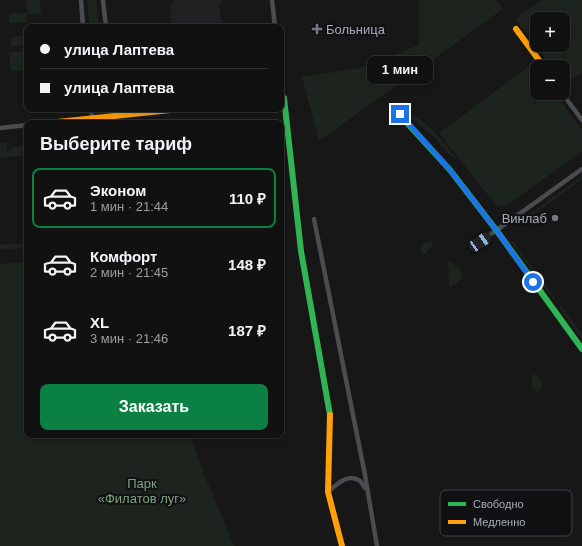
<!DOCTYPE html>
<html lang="ru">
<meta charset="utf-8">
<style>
:root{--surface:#111;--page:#1e1f1f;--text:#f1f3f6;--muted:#9c9d9f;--line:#303131;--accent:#0b8043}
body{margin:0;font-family:Arial,sans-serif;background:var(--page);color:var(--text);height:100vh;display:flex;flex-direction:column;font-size:15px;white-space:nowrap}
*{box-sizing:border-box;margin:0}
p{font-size:13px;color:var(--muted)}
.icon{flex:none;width:22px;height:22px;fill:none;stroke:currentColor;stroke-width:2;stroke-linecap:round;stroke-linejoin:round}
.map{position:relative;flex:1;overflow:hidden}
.sheet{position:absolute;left:24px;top:120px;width:260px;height:318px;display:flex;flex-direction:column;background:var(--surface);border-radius:8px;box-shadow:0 2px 6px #0003,0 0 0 1px var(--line)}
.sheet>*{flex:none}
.hud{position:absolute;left:24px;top:24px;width:260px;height:88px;border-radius:8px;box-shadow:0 2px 6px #0003,0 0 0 1px var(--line);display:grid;align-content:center;height:88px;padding:0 16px;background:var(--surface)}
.fabs{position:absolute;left:530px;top:12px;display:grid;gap:8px}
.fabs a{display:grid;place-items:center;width:40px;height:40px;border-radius:8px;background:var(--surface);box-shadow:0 2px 6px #0003,0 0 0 1px var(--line);font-size:20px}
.end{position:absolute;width:18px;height:18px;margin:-9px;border:5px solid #1a73e8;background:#fff;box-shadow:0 0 0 2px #fff}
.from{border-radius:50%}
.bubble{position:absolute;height:28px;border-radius:8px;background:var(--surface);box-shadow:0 2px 6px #0003,0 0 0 1px var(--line);font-size:13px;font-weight:700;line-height:28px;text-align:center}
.car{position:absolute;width:12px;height:24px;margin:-12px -6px;border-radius:5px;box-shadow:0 0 3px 1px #0007;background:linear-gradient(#222 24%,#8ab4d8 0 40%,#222 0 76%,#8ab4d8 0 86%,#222 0)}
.hud b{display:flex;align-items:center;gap:14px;height:38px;font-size:15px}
.hud b+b{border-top:1px solid var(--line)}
.hud i{width:10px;height:10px;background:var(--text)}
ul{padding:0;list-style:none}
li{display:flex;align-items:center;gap:12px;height:60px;margin:0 8px 6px;padding:0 8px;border:2px solid transparent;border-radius:8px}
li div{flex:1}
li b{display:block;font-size:15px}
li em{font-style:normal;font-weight:700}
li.current{border-color:var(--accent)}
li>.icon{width:36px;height:36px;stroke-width:1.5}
h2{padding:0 16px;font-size:18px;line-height:48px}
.action{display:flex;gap:8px;margin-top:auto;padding:8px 16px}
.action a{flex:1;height:46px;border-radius:8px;background:var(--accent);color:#fff;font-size:16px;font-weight:700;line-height:46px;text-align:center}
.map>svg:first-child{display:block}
.built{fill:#212123}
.green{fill:#1d241e;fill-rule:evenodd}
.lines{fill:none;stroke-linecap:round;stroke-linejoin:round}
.street{stroke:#4b4c50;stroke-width:4.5}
.fast{stroke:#30b455;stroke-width:6}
.slow{stroke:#ff9f0a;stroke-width:6}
.route{stroke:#1a73e8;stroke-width:5}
.poi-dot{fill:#757880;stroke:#111113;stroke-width:1.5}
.labels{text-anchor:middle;stroke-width:4;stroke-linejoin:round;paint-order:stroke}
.poi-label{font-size:13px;fill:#a8adb8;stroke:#111113;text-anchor:start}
.park-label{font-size:13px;fill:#7fa381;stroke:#111113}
.key{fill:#111113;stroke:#3e4045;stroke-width:1}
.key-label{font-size:11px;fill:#a8adb8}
</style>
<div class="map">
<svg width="582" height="546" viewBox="0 0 582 546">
<rect width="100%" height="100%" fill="#171717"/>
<path class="built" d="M174 0H223L219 5 222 27H172L171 26V7Z
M8 244H27V248L0 250V245Z"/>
<path class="green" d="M26 0H40L41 13 28 15Z
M87 0H96L99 27H90Z
M419 0H496L503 9 319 141 302 77 360 68 419 45Z
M541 0H582V72L565 84 563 81V67H552L515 19ZM537 19H563V45H537Z
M27 12V22L10 23 9 14Z
M27 35V45L11 47 10 38Z
M27 51V70L11 71 9 52Z
M533 63 537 69V93H555L582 130V151L505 207 496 205 439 133Z
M413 116C432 125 446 145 458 161L447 152 436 139 413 119Z
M6 142 7 151 12 150V147H17L27 146V155L0 158V143Z
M582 176V179L520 224 517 223Z
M430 241 433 244 429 250 425 254 422 253 420 250V247L423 244Z
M513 241 555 298V299H553L514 246 511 242Z
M448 260C452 262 463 271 462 276 462 280 454 285 450 287L449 286C448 277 449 268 448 260Z
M27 262V435H190L204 475 210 488 234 546H0V264Z
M560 306 562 307 582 334V339L560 309Z
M534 374C541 377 548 389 536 392 530 387 530 380 534 374Z"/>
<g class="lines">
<path class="street" d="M81 0 83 27
M103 0 106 27
M272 0 275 27
M562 93 582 120
M91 109 92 118
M115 109V116
M0 128 27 125
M314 219 365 475 377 546
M480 242 582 169
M328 492C336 485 348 472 360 481 362 483 364 487 366 489"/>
<path class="fast" d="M284 98 301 251 330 415
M399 114 450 170 497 231 582 349"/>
<path class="slow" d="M516 29 544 67
M48 123 180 109
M330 415 328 492 342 546"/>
</g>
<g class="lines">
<path class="route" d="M400 114 450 170 497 231 533 282"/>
</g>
<g class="poi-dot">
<path d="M315 23h4v4h4v4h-4v4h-4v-4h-4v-4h4z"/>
<circle cx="555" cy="218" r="4"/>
</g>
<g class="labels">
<g class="poi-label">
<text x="326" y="34">Больница</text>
<text x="547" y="223" text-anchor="end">Винлаб</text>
</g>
<g class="park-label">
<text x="142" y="488">Парк<tspan x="142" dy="15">«Филатов луг»</tspan></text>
</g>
</g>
<rect x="440" y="490" width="132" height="46" rx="6" class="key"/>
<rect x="448" y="502" width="18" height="4" fill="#30b455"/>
<rect x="448" y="520" width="18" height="4" fill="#ff9f0a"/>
<g class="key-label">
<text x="473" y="508">Свободно</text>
<text x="473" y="526">Медленно</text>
</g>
</svg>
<div class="fabs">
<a>+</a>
<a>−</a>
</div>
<i class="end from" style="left:533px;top:282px"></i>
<i class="end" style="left:400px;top:114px"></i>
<div class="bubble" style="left:367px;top:56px;width:66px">1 мин</div>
<i class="car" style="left:480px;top:242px;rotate:56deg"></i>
<div class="hud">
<b><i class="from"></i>улица Лаптева</b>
<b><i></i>улица Лаптева</b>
</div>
<section class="sheet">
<h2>Выберите тариф</h2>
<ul>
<li class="current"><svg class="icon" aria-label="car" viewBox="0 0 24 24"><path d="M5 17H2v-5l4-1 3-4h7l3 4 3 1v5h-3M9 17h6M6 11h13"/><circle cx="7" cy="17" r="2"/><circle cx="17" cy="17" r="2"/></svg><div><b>Эконом</b><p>1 мин · 21:44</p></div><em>110 ₽</em></li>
<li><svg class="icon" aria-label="car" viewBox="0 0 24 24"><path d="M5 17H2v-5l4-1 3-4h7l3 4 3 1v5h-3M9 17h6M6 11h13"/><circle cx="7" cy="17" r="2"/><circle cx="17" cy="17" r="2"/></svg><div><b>Комфорт</b><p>2 мин · 21:45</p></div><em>148 ₽</em></li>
<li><svg class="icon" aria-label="car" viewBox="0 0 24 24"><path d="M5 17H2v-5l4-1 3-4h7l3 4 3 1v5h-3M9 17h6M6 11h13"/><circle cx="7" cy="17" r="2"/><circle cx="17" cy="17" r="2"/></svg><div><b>XL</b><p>3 мин · 21:46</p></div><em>187 ₽</em></li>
</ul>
<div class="action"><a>Заказать</a></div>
</section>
</div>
